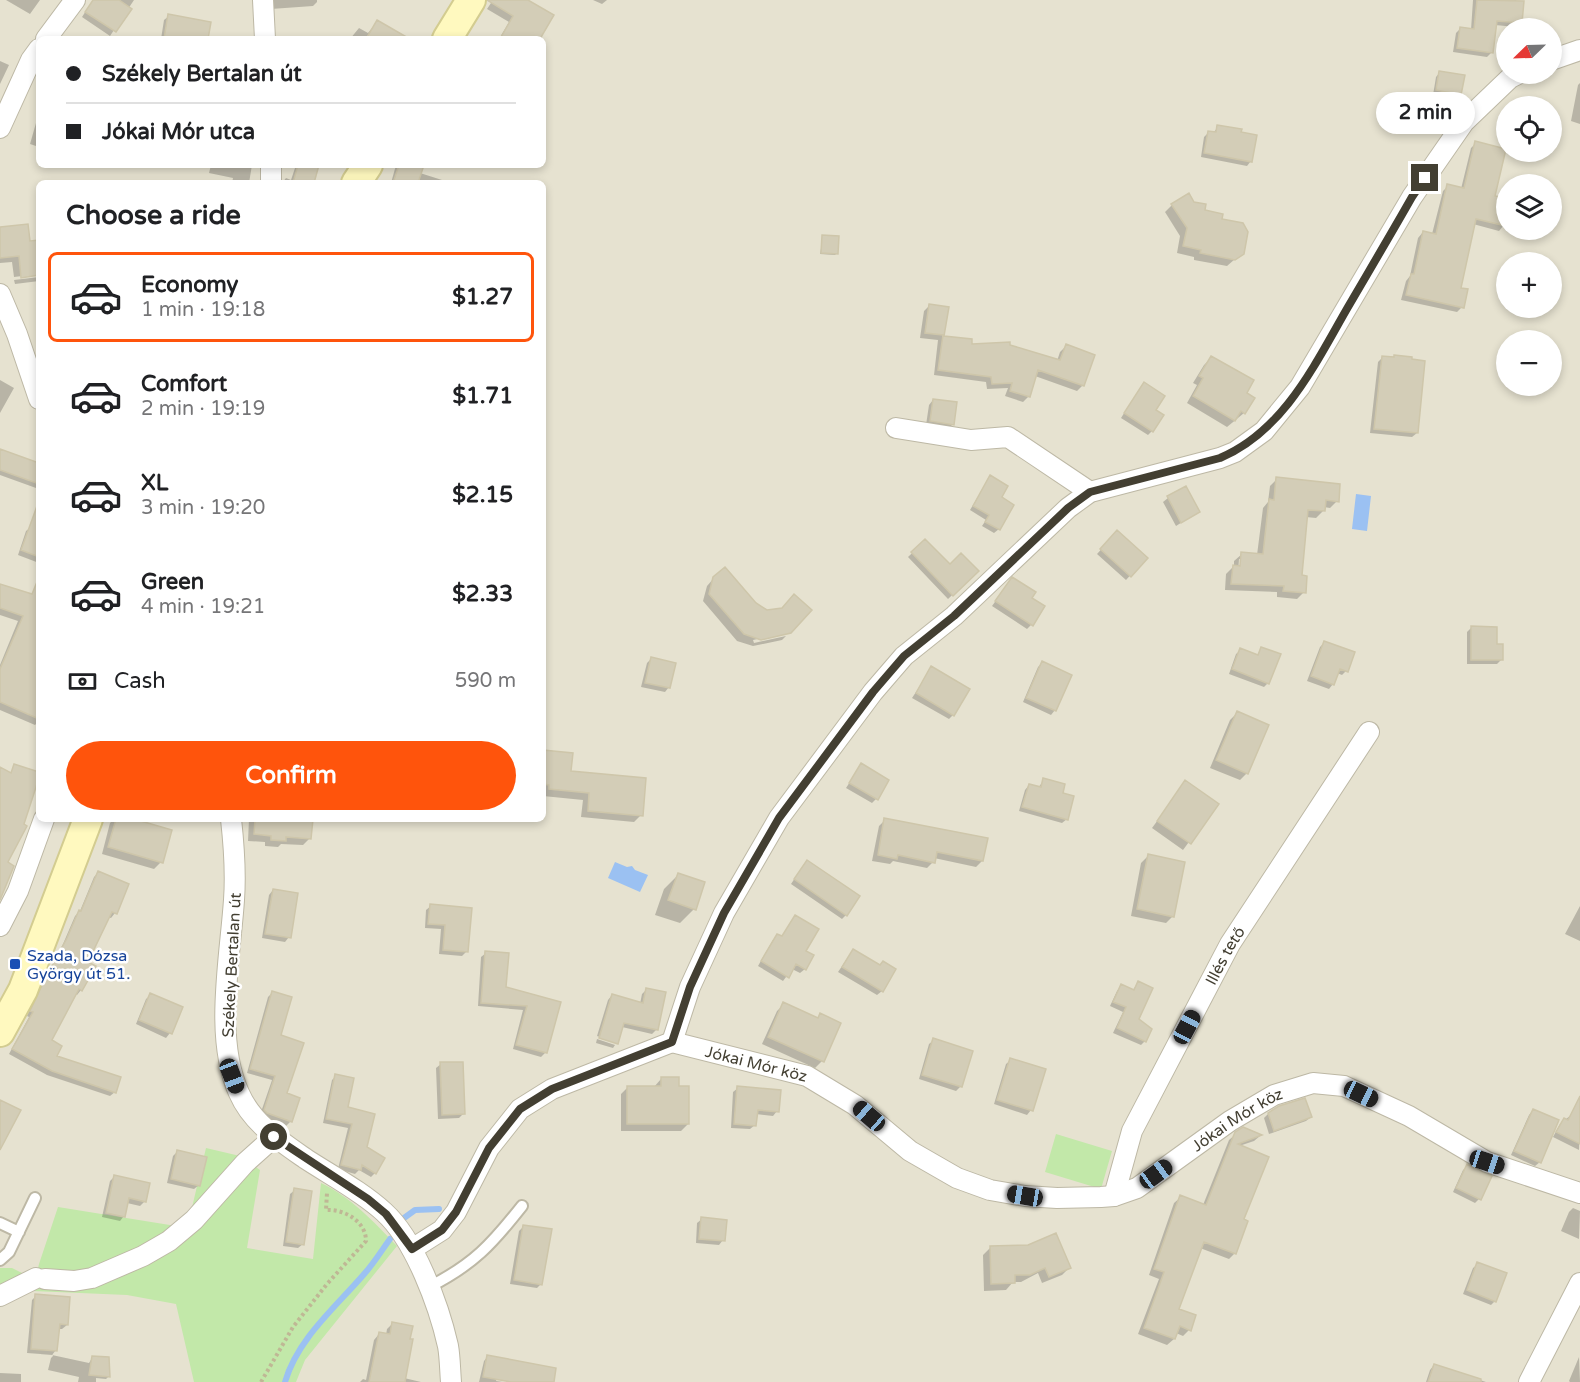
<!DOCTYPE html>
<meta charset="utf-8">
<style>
:root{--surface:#fff;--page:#f2f2f2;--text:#202124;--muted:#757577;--line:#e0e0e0;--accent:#ff540c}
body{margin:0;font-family:"Varela Round",sans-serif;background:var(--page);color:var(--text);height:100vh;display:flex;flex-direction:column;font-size:22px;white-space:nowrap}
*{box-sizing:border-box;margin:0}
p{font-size:20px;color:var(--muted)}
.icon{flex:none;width:33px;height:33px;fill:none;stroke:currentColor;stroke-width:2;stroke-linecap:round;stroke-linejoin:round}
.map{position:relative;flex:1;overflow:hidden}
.panel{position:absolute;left:36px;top:180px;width:510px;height:642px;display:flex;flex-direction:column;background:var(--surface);border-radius:9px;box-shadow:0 3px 9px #0003}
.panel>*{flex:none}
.guide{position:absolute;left:36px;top:36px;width:510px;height:132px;border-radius:9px;box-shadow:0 3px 9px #0003;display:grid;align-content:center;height:132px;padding:0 30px;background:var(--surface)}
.needle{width:39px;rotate:247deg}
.tools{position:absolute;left:1496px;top:18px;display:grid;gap:12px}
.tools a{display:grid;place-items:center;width:66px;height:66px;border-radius:50%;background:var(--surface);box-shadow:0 3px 9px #0003;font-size:30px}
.end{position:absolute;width:27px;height:27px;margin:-14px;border:8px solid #433f32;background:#fff;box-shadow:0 0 0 3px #fff}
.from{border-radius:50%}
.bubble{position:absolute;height:42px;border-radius:21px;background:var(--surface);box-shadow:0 3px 9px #0003;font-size:20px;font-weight:700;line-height:42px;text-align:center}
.car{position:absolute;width:18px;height:36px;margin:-18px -9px;border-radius:8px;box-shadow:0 0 4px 2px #0007;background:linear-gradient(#222 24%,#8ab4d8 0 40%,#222 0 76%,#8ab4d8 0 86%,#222 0)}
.guide b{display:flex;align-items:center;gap:21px;height:57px;font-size:22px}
.guide b+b{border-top:2px solid var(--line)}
.guide i{width:15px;height:15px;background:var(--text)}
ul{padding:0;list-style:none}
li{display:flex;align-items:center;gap:18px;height:90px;margin:0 12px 9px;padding:0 18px;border:3px solid transparent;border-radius:9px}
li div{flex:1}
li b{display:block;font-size:22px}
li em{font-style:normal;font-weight:700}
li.current{border-color:var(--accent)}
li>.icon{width:54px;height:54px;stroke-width:1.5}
h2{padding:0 30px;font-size:27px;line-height:72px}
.pay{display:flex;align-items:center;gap:15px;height:66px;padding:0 30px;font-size:22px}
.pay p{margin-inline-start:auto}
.action{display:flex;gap:12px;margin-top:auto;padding:12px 30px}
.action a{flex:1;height:69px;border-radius:36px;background:var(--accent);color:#fff;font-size:24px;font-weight:700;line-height:69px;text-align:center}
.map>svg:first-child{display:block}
.residential{fill:#e6e2d0;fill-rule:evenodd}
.green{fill:#c2e8a9}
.water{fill:#9bc1f2}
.shadow{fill:#0003;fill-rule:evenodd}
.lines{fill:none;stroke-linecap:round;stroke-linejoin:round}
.stream{stroke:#9bc1f2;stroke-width:6}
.building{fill:#d3cdb7;stroke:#cec6aa;stroke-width:1.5}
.lane-casing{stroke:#bdb8a5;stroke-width:14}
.street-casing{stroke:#bdb8a5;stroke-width:22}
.secondary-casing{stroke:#d3cc90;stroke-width:32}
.path{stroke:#bfb795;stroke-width:4;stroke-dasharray:3 3;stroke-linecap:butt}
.lane{stroke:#fff;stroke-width:10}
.street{stroke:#fff;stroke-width:20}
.secondary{stroke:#fff9bf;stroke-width:28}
.route{stroke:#433f32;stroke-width:8}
.transit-dot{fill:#1a4fb4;stroke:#fff;stroke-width:2}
.labels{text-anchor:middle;stroke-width:5;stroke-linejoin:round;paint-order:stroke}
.transit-label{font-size:16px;fill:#164399;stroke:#fff;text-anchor:start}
.street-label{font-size:16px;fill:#433f32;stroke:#fff}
</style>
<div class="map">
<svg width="1580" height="1382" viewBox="0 0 1580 1382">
<rect width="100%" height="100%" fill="#f2efe2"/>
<path class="residential" d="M0 0H1580V1382H0ZM1506 28H1551V74H1506ZM39 39H543V165H39ZM1506 106H1551V152H1506ZM39 183H543V819H39ZM1506 184H1551V230H1506ZM1506 262H1551V308H1506ZM1506 340H1551V386H1506Z"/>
<path class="green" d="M1056 1134 1112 1151 1101 1189 1045 1172Z
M206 1148 240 1156 260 1170 247 1248 313 1259 321 1183C351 1197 374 1222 397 1246L305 1360 296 1382H194L176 1304 127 1295 33 1291 39 1264 58 1207 176 1226 190 1216Z
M0 1268H12L30 1277 0 1289Z"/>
<path class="water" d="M1356 494 1371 496 1367 531 1352 529Z
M615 862 627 867 632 866 635 870 648 875 640 892 608 878Z"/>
<path class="shadow" d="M6 0H40L30 14Z
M93 0H134L110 36 82 17Z
M270 0H317V2L313 6 271 9Z
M493 0H526L539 39H499L509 22 487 9Z
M593 0H607L602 4Z
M1473 0H1516L1520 22 1516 27 1495 25 1491 53 1487 57 1453 52 1456 33 1460 29 1471 30Z
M169 16 207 39H161L164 20Z
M377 22 407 39H350L359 28 368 33Z
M0 61 9 65 0 84Z
M1440 72 1460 94 1455 98 1433 95 1436 77Z
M1580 83V124L1571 121 1578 85Z
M39 120V147L30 144 36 123Z
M1218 127 1239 134 1251 161 1247 166 1201 157 1204 137 1209 132 1213 133Z
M1476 143 1493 197 1506 200 1504 225 1499 231 1473 224 1459 289 1462 307 1457 312 1401 300 1406 281 1410 276 1418 238 1423 232 1432 234 1443 191 1448 186 1461 189 1471 148Z
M211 165H252L249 183H232L233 178 209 173Z
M296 165H317L312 183H282L286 178 291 180Z
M396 165H415L420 173 442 180 441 183H391Z
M459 165H471L468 168Z
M1193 203 1220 220 1242 253 1227 266 1194 260V257L1177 253 1180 236 1165 212 1172 205Z
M0 228 29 243 39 242V274L14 277 12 262 0 263Z
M823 237 837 253 835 255 820 254Z
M39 277V281L15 284 14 280Z
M929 306 947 308 942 337 971 340 970 345 1009 346 1057 361 1060 352 1066 346 1083 385 1077 391 1035 376 1029 396 1023 402 1005 396 1008 388 987 389 986 382 934 375 938 340 920 338 924 311Z
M1211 358 1245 393 1244 413 1227 427 1187 403 1197 385 1193 383 1204 365Z
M1382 358 1417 433 1412 437 1370 433 1378 362Z
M0 380 14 388 0 413Z
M1140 388 1154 411 1152 431 1148 435 1121 418Z
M933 400 953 424 948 429 926 425 929 405Z
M0 450 39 465V486L36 488 0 475Z
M990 477 999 529 994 533 982 526 986 520 970 510Z
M1277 479 1337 501 1330 508 1324 507 1323 511 1316 518 1306 517 1300 577 1304 592 1297 599 1277 597V592L1225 590 1226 574 1234 566V561L1242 554 1257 555 1263 508 1268 502 1270 486ZM1239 559H1242L1241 573H1238Z
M1168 498 1198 512 1176 526 1163 502Z
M31 527 39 530V563L18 555 26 531Z
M1117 532 1146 558 1126 580 1097 554Z
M925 541 950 567 977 571 948 599 908 557Z
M714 578 755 604 790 632 753 640 754 643 786 636 782 640 753 646 737 641 703 601 707 586Z
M1008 584 1030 598 1031 625 1027 629 992 606Z
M0 586 39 598V721L35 725 0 710V665L18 621 0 615Z
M1471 628 1495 645 1501 660 1497 664H1467V632Z
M1324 643 1346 671 1342 675 1337 673 1333 684 1329 689 1307 681 1320 647Z
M1262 649 1268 683 1264 687 1229 674 1236 654 1241 650 1256 656Z
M651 659 669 687 665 692 641 687 647 663Z
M1042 663 1055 710 1051 715 1023 702 1038 667Z
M932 668 953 715 949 719 912 698Z
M1237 713 1247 773 1240 780 1210 768 1230 720Z
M543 752 570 772 641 815 634 822 581 817 583 800 543 796Z
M861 765 876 799 872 803 846 788Z
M1044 780 1061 794 1067 819 1062 823 1019 811 1025 790 1029 785 1038 788Z
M1186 782 1217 804 1183 850 1152 828Z
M114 819H128L161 862 154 869 102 854 110 823Z
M249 819H311L310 838 303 845 281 844 278 847 265 846V842L248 841Z
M885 820 982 861 976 867 934 858 933 862 927 868 893 861 890 864 872 861 879 826Z
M1148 856 1173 916 1166 923 1131 916 1141 863Z
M803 866 846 915 842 919 791 884Z
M98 873 115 913 111 918 108 917 86 963 81 990 77 995 75 994 50 1041 54 1057 115 1092 110 1096 47 1075 9 1054 29 1017 27 1016 41 985 63 944 75 916 80 911 94 877Z
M678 875 694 909 680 923 655 915 664 889Z
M273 890 289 937 285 942 262 938 269 895Z
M431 906 466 952 462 956 439 954 441 929 425 928 426 910Z
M1580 906V941L1565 934Z
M795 916 804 951 805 969 800 973 792 969 783 981 758 966 773 940 778 935 781 938Z
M853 950 882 991 877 995 838 972Z
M486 953 504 988 559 1003 545 1053 541 1057 513 1049 523 1010 478 1006 481 957Z
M1138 983 1137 1020 1145 1041 1141 1045 1113 1033 1123 1012 1110 1006 1117 991 1121 986 1132 991Z
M647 989 657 1029 652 1034 622 1027 616 1044V1042L597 1036 608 1000 612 995 640 1004 642 994Z
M272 993 291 1121 286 1126 263 1117 260 1115 272 1080 247 1073 268 997Z
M151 995 170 1033 166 1038 136 1024 146 999Z
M784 1004 817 1019 821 1015 822 1061 815 1068 762 1044 777 1011Z
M597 1039 615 1045 613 1048 596 1043Z
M934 1040 961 1086 956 1091 919 1079 929 1044Z
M1011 1060 1031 1110 1027 1115 994 1104 1006 1064Z
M441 1064 463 1114 459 1118 438 1119 436 1068Z
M336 1076 347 1108 375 1173 371 1177 359 1170 355 1174 338 1169 348 1128 323 1123 332 1080Z
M661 1079 678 1087 688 1124 681 1131H621V1094L628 1087H654Z
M738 1088 777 1111 773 1116 756 1114 755 1125 750 1129 731 1128 733 1092Z
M1533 1110 1540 1162 1535 1166 1511 1155 1529 1115Z
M1268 1114 1311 1117 1306 1121 1269 1134 1264 1118Z
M1571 1115 1580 1120 1579 1150 1553 1137 1560 1124Z
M1236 1134 1260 1136 1254 1141 1239 1146 1242 1220 1235 1253 1229 1259 1200 1248 1177 1310 1189 1330 1183 1336 1176 1333 1174 1339 1167 1345 1138 1334 1159 1279 1149 1275 1174 1203 1181 1197 1203 1205 1229 1140Z
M177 1152 199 1185 194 1189 167 1183 173 1156Z
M1468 1166 1479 1199 1475 1203 1453 1192 1463 1170Z
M115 1176 145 1201 140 1206 127 1203 124 1216 120 1221 102 1217 110 1181Z
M295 1190 303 1244 298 1248 283 1246 290 1194Z
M1573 1208 1580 1211 1579 1239 1561 1231 1569 1212Z
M702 1219 723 1240 719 1245 696 1243 697 1223Z
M524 1226 541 1284 537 1288 510 1284 519 1231Z
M990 1248 1069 1268 1062 1275 1042 1283 1038 1273 1021 1282H1013L1006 1290 984 1291 983 1255Z
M1478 1264 1495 1301 1491 1305 1463 1294 1473 1268Z
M36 1296 67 1325 62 1329H58L56 1350 52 1355 89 1363 92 1358 109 1376 106 1379 96 1378V1382H78L79 1377 48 1370 51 1358 54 1355 27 1353 32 1300Z
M392 1324 404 1378 421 1382H360L363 1379 366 1380 374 1340 379 1334 386 1335 387 1329Z
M488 1356 552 1382H519L497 1378 496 1381 503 1382H479L484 1361Z
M1579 1357 1580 1382H1570L1569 1381Z
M1434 1365 1486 1382H1426L1430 1370Z
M0 1373 21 1374V1382H0Z"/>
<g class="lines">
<path class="stream" d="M404 1218 415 1210 439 1209
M285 1382C298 1338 336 1307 365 1273 374 1263 382 1250 390 1239"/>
</g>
<path class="building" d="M93 0H119L132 9 116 32 85 12Z
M487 0H528L554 15 540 39H500L513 16Z
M1477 0 1524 1 1522 23 1497 21 1493 53 1457 48 1460 27 1474 29Z
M168 14 211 22 208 39H164Z
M377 20 410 39H366Z
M1439 71 1465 75 1461 95 1436 90Z
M1217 125 1242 129 1241 132 1257 135 1252 162 1204 153 1208 131 1216 132Z
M1475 141 1506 149 1495 196 1506 198V226L1476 219 1461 288 1468 289 1464 308 1406 295 1411 274H1414L1423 231 1436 234 1447 184 1464 188Z
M298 165H319L314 183H293Z
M399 165H424L418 183H393Z
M1189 193 1194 202 1206 204 1205 210 1223 214 1222 219 1243 223 1248 232 1244 254 1235 260 1200 253 1201 250 1183 246 1187 228 1171 204Z
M28 224 30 241 39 240V275L21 278 19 256 0 258V227Z
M822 235 839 236 838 254 821 253Z
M929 304 949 307 944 336 972 339V344L1010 342V345L1060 360 1066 344 1095 355 1084 386 1038 370 1030 397 1010 391 1012 383 992 384 991 377 938 370 943 335 925 333Z
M1394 355 1412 357V359L1425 361 1418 433 1374 429 1382 356 1394 357Z
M1211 356 1254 380 1247 393 1255 398 1245 414 1241 411 1235 421 1193 396 1203 378 1199 376Z
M1144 382 1165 396 1156 410 1164 415 1153 432 1124 413Z
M933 399 957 402 954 425 930 421Z
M0 449 39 463V484L0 470Z
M990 475 1008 486 1002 497 1014 505 1000 530 985 522 989 515 973 506Z
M1276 477 1340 484 1339 502 1326 500 1325 511 1308 510 1302 575 1307 576 1306 593 1283 591 1284 586 1231 584 1233 565 1240 566 1241 552 1263 554 1269 499 1274 500Z
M1186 486 1200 512 1181 523 1167 496Z
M37 506H39V557L21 550Z
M1117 530 1148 558 1131 577 1100 549Z
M925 539 950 564 961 553 979 571 953 596 911 552Z
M725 567 756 603 767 610 782 608 794 594 812 610 791 633 761 640 744 634 709 594 713 577Z
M39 577V719L0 702V669L23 616 0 608V584L32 594Z
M1012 577 1036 592 1032 598 1045 606 1033 626 995 601Z
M1471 626 1497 627V644H1503V660H1471Z
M1324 641 1355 652 1348 672 1340 669 1334 685 1311 676Z
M1261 647 1281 654 1269 684 1232 669 1240 648 1258 655Z
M651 657 676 663 670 688 645 683Z
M1042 661 1072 675 1056 711 1026 698Z
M931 666 970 689 954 716 916 693Z
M1237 711 1269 725 1248 774 1216 760Z
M543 750 573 753 571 771 646 778 643 816 588 811 589 793 549 789V785L543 784Z
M861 763 889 780 878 800 849 783Z
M14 764 39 772V778L24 824 27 826 8 862 14 866 0 900V767L11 773Z
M1043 778 1065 784 1063 793 1074 796 1068 820 1022 807 1029 784 1041 787Z
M1185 780 1219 804 1191 844 1157 821Z
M884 818 988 838 983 861 937 852 935 863 898 855 897 859 878 855Z
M116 819H134L172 830 163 863 108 847Z
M255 819H313L311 839 286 837V841L271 840V836L254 834Z
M1148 854 1185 862 1174 917 1137 909Z
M807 860 860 896 847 916 794 879Z
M98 871 129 884 117 914 112 912 88 962 96 966 82 991 79 989 52 1040 62 1046 57 1056 121 1077 116 1093 52 1071 12 1049 33 1012 30 1011 45 979 67 938 79 910 81 911Z
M678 873 705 882 696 910 668 900Z
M273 889 298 893 291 938 265 934Z
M430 904 472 908 468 952 443 950 445 925 428 924Z
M795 915 819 929 806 951 814 955 806 970 796 964 789 978 761 961 777 934 782 936Z
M853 949 880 965 883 961 896 969 883 992 842 967Z
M485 951 509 953 506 987 561 1002 547 1053 516 1045 527 1006 481 1003Z
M1138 981 1153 988 1139 1019 1152 1029 1146 1042 1117 1028 1126 1007 1113 1002 1121 984 1134 990Z
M646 988 666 992 658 1030 624 1023 618 1044 599 1038 612 994 643 1003Z
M272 991 292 997 281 1035 304 1043 287 1093 300 1098 292 1122 267 1113 264 1110 275 1076 250 1069Z
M150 993 183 1007 172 1034 139 1020Z
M783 1002 818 1018 820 1013 841 1023 824 1062 768 1037Z
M933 1038 973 1051 962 1087 922 1075Z
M1010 1058 1046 1069 1033 1111 997 1100Z
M440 1062H463L465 1114 442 1115Z
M335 1074 354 1078 348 1107 375 1114 367 1147 385 1158 376 1174 362 1165 361 1170 341 1165 352 1124 326 1119Z
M661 1077H679V1086H689V1124H627V1086H661Z
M737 1086 781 1090 779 1112 758 1110 756 1126 734 1124Z
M1580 1096V1144L1556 1132 1564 1118 1568 1120Z
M1305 1098 1312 1117 1274 1131 1268 1113 1279 1106Z
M0 1100 21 1110 0 1150Z
M1533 1109 1559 1120 1541 1163 1514 1151Z
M1243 1127 1262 1135 1238 1144 1269 1157 1244 1219 1248 1221 1236 1254 1204 1242 1179 1309 1196 1315 1191 1331 1180 1326 1175 1339 1144 1328 1164 1272 1154 1269 1180 1195 1206 1205 1235 1132Z
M177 1150 207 1157 200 1186 171 1179Z
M1467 1164 1492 1176 1481 1200 1456 1188Z
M114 1175 150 1183 146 1202 129 1198 125 1217 106 1213Z
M294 1188 312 1191 304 1245 286 1242Z
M701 1217 727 1220 725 1241 699 1239Z
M523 1225 552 1229 542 1285 514 1280Z
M1056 1233 1071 1268 1049 1277 1045 1268 1030 1275H1015V1283L991 1284 990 1246 1028 1245Z
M1477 1262 1507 1273 1496 1302 1467 1290Z
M35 1294 70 1297 68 1325 60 1324 57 1351 31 1349Z
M392 1322 413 1326 410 1339H413L405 1382H369L379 1332 390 1334Z
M487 1355 556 1368 554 1382H511L483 1377Z
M92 1356 109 1357 110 1377 89 1375Z
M1434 1364 1481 1379V1382H1428Z"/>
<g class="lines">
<g class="lane-casing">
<path id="lane" d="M0 1223 19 1232
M0 1260 9 1252 35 1198
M429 1287C474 1264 492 1244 522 1206"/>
</g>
<g class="street-casing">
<g id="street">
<path d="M263 0 265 39"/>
<path d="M46 39 75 0"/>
<path d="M1551 60 1580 50"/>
<path d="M0 128 31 60 39 49"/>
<path d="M271 165V183"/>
<path d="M0 294 17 334 39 399"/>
<path d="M896 428 971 440 1008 437 1090 492"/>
<path d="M231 819C234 846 236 873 234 900 230 959 214 1038 239 1093 252 1123 280 1141 306 1159 332 1176 361 1191 384 1212 415 1240 439 1306 448 1346 450 1357 450 1370 451 1382"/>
<path d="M0 926 18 891 44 819"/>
<path id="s1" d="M672 1042 807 1076 855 1105 910 1151 957 1178 990 1190 1025 1196 1057 1198 1101 1197 1114 1196 1137 1188 1230 1121 1274 1095 1313 1083 1344 1086 1409 1116 1487 1162 1580 1193"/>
<path id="s2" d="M1114 1196 1132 1131 1230 944 1369 732"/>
<path d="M412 1249 442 1230 456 1212 489 1148 520 1109 552 1089 672 1042 690 987 724 913 779 818 873 692 904 656 954 616 1068 508 1090 492 1220 458 1235 452 1264 431 1300 387 1412 197 1464 122 1510 78 1518 74"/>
<path d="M45 1279 74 1281 92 1278 143 1256 169 1241 194 1220 245 1163 274 1137"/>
<path d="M0 1296 36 1278"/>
<path d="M1529 1382 1580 1283"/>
</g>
</g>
<g class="secondary-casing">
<path id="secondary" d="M447 39 471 0
M356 183 368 165
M0 1032 23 990 88 819"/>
</g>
<path class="path" d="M261 1382 293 1327 327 1284 366 1241C366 1221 344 1209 326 1210L327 1193"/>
<use href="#lane" class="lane"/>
<use href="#street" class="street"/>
<use href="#secondary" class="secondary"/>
</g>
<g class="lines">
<path class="route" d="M274 1137 368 1199 386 1214 412 1249 442 1230 456 1212 489 1148 520 1109 552 1089 672 1042 690 987 724 913 779 818 873 692 904 656 954 616 1068 508 1090 492 1220 458C1284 431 1315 364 1348 307 1369 271 1391 234 1412 197L1425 178"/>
</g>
<rect class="transit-dot" x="9" y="958" width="12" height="12" rx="3"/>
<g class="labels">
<g class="transit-label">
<text x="27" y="961">Szada, Dózsa<tspan x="27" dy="18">György út 51.</tspan></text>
</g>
<g class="street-label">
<text dy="6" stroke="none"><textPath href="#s2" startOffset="266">Illés tető</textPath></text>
<text transform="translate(231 965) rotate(-87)" y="6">Székely Bertalan út</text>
<text dy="6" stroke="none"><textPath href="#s1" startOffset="87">Jókai Mór köz</textPath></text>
<text dy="6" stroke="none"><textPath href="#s1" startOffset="627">Jókai Mór köz</textPath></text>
</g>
</g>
</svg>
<div class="tools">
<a><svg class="needle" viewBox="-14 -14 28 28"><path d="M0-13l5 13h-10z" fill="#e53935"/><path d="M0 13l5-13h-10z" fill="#757577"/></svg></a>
<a><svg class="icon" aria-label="locate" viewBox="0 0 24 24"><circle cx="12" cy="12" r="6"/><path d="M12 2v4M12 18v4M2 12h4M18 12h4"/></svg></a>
<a><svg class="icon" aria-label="layers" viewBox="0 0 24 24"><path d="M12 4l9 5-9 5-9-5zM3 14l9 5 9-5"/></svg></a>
<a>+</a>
<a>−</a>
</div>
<i class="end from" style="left:274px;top:1137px"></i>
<i class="end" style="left:1425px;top:178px"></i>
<div class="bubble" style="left:1376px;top:92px;width:99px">2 min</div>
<i class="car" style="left:1187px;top:1027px;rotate:28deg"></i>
<i class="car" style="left:232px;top:1076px;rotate:159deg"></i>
<i class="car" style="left:1361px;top:1094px;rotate:115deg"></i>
<i class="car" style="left:869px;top:1116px;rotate:311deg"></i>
<i class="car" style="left:1487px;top:1162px;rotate:108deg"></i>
<i class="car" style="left:1156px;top:1174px;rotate:54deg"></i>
<i class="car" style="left:1025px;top:1196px;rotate:280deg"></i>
<div class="guide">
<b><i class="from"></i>Székely Bertalan út</b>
<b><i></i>Jókai Mór utca</b>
</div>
<section class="panel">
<h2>Choose a ride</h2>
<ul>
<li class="current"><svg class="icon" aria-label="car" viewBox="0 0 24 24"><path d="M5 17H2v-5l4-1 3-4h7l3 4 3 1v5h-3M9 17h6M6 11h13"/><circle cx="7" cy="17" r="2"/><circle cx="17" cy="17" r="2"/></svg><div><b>Economy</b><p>1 min · 19:18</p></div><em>$1.27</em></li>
<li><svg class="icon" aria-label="car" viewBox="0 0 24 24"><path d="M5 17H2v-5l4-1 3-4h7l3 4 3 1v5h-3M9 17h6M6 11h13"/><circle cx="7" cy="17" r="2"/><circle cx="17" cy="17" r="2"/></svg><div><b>Comfort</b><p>2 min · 19:19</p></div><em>$1.71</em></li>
<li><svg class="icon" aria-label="car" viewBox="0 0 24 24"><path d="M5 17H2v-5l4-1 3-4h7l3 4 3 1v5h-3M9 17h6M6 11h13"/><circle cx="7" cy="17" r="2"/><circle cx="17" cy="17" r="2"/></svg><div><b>XL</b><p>3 min · 19:20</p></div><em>$2.15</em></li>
<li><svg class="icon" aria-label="car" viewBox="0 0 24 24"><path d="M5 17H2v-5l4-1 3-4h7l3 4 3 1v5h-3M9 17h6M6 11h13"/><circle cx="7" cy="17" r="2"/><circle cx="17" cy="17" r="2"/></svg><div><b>Green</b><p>4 min · 19:21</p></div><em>$2.33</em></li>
</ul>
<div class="pay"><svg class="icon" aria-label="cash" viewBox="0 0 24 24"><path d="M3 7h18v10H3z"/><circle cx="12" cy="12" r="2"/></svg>Cash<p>590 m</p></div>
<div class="action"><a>Confirm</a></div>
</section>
</div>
